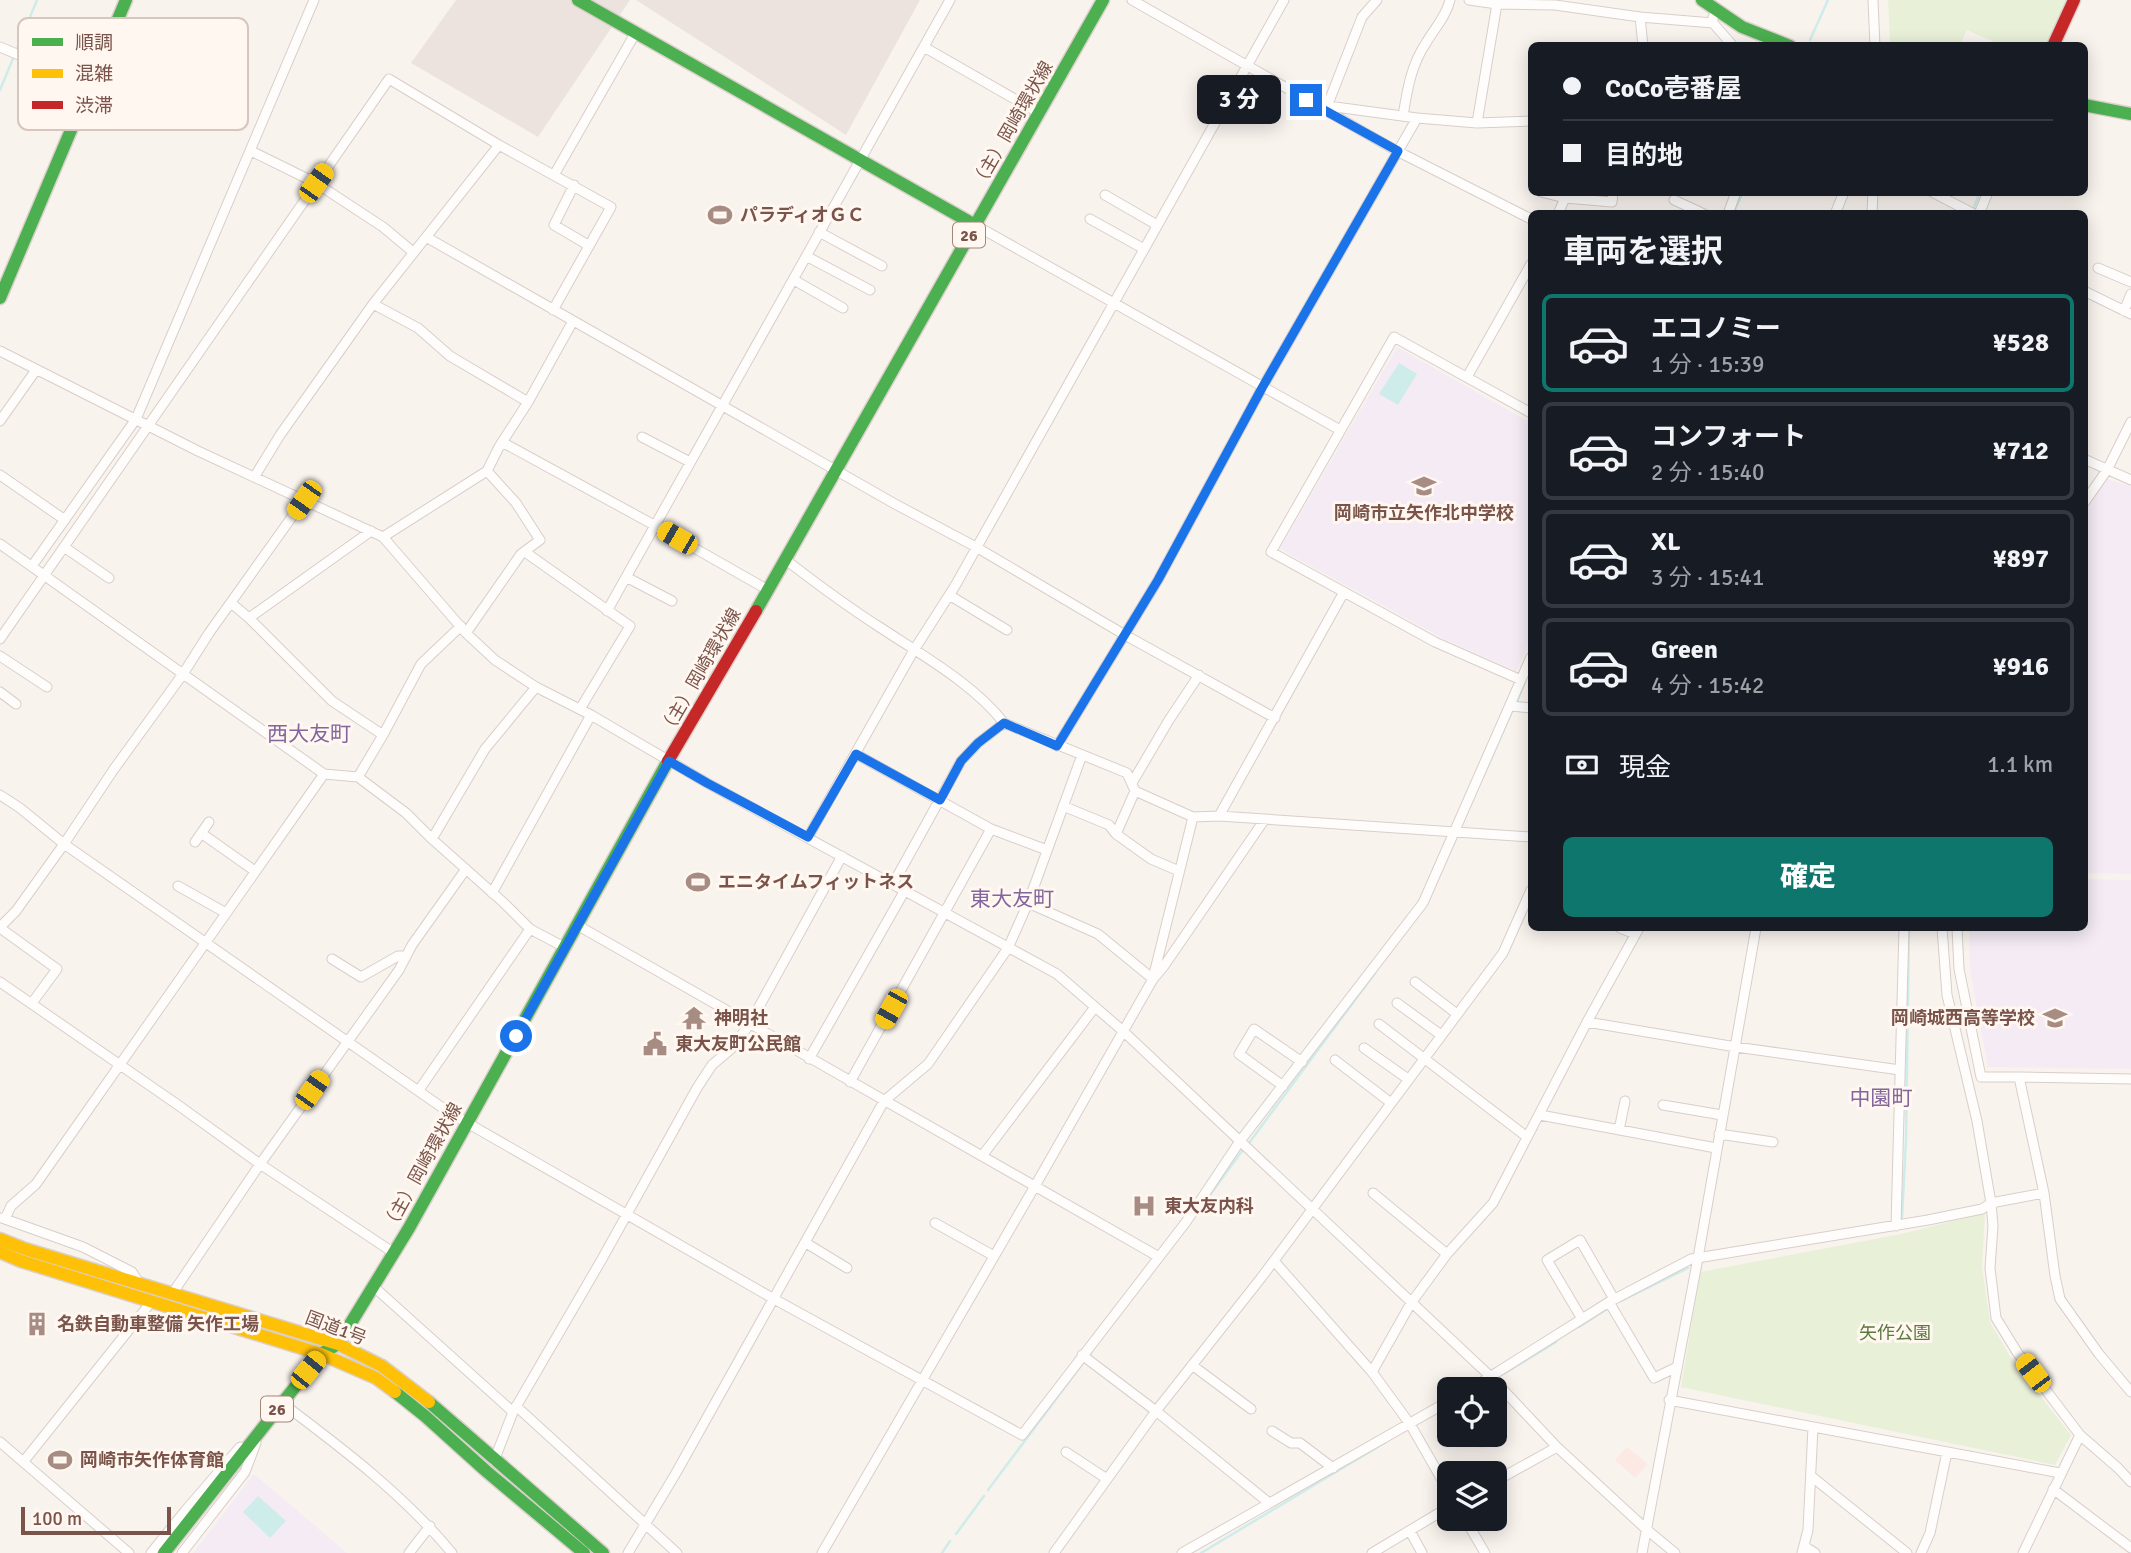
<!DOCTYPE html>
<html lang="ja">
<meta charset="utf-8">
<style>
:root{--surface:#171b24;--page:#20242c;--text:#f1f3f6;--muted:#9ea1a6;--line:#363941;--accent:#0f766e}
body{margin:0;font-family:Signika,"Noto Sans JP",sans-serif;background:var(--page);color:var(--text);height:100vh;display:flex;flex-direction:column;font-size:26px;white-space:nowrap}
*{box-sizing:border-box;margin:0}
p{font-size:23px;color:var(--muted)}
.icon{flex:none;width:38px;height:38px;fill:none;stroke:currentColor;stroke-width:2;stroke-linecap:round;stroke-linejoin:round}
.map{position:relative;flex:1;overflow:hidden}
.sheet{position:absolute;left:1528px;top:210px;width:560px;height:721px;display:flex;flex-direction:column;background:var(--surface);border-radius:10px;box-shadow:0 4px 18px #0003}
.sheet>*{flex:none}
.guide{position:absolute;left:1528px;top:42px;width:560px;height:154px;border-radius:10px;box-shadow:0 4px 18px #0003;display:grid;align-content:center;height:154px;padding:0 35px;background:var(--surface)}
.fabs{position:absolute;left:1437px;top:1377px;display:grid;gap:14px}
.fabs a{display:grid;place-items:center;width:70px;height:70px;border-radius:10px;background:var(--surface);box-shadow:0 4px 18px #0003;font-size:35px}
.scale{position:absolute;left:21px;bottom:18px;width:150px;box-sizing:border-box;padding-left:7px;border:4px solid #7a544a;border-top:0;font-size:19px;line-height:24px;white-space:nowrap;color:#7a544a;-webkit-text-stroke:5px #fff7f0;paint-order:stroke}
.end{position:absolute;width:32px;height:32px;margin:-16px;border:9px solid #1a73e8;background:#fff;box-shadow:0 0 0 4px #fff}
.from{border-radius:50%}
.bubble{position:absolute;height:49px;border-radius:10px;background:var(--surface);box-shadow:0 4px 18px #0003;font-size:23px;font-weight:800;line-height:49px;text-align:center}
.car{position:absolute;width:21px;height:42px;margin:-21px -10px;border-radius:9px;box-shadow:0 0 5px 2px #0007;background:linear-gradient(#f5c518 24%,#345 0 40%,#f5c518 0 76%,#345 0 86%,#f5c518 0)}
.guide b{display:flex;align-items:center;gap:24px;height:66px;font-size:26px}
.guide b+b{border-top:2px solid var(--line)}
.guide i{width:18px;height:18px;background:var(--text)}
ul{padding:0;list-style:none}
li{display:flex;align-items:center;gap:21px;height:98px;margin:0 14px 10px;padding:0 21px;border:4px solid var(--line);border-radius:10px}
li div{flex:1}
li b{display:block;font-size:26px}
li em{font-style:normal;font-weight:800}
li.current{border-color:var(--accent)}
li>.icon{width:63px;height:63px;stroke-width:1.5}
h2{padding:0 35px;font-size:32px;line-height:84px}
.pay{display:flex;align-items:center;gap:18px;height:77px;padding:0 35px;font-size:26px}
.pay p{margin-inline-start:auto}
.primary-button{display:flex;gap:14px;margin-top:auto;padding:14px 35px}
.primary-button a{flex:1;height:80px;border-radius:10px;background:var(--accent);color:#fff;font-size:28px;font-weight:800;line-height:80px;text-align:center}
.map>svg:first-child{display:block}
.commercial{fill:#fce9e4}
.industrial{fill:#ede3de}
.education{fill:#f4ebf5}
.green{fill:#e9f0d8}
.water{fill:#ceecea}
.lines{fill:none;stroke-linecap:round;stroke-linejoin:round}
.stream{stroke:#ceecea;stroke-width:2.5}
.street-casing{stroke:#d8ceca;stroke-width:11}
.fast-casing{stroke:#dad0cb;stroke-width:15}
.slow-casing{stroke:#dad0cb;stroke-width:15}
.jam-casing{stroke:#dad0cb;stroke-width:15}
.street{stroke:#fefdfc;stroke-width:9}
.fast{stroke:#4caf50;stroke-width:12}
.slow{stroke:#ffc107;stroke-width:12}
.jam{stroke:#c62828;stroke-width:12}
.route{stroke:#1a73e8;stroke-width:9}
.labels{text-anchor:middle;stroke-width:6;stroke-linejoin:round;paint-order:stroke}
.shield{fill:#fff7f0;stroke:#a2857c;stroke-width:2}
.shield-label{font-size:16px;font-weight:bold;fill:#7a544a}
.street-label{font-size:18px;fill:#7a544a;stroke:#fff7f0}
.poi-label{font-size:18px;font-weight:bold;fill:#7a544a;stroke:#fff7f0;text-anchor:start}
.park-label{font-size:18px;fill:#5a7a3e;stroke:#fff7f0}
.quarter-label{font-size:21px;fill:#82669d;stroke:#fff7f0}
.key{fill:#fff7f0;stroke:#d7c6be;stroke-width:2}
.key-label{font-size:19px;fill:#7a544a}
</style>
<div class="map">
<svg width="2131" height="1553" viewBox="0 0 2131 1553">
<rect width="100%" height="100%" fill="#f9f3ee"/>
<path class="commercial" d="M1495 1404 1508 1423 1505 1433 1484 1449 1457 1443 1453 1435H1494Z
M1627 1447 1648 1464 1635 1478 1615 1460Z"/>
<path class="industrial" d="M456 0H630L538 137 411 63Z
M636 0H920L846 135Z"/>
<path class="education" d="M1397 347 1531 423V638L1516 671 1444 639 1280 549Z
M2107 479 2131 486V874L2084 873V514Z
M2084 879 2131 880V1069L1988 1067 1970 970 1969 928H2084Z
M254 1474 347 1553H193Z"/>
<path class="green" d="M1888 0H2066L2045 46 2001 45 1967 30 1960 45H1896L1890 43Z
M1985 1213 1982 1267 1990 1322 2012 1360 2071 1435 2055 1465 1681 1387 1700 1272 1901 1234Z"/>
<path class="water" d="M1399 363 1417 374 1398 405 1379 394Z
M258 1496 286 1521 270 1538 243 1512Z"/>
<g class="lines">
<path class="stream" d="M1810 40 1828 0
M0 90 37 0
M1972 212 1980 192
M1733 214 1743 192
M1529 675 1531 669
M1517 702 1525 682
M1483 777 1513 709
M1249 1143 1375 973
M1207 1199 1242 1151
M1902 1217 1906 1141 1909 928
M1621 1301 1688 1268
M1579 1327 1607 1309
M1088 1357 1096 1345
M1505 1373 1556 1342
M988 1490 1083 1363
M956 1534 984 1496
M942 1553 950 1541
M1201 1553 1386 1442"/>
<g class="street-casing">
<path id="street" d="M1132 0 1397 151 1531 219
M1469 0 1497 4 1555 5 1640 17 1713 23
M1873 0 1875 46
M1640 17 1643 46
M1713 17V23L1733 46
M0 47 90 85
M924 47 1039 113
M1328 106 1417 118 1477 123 1531 121
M1326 109 1362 17 1377 0
M1403 116C1407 91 1411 65 1426 43 1434 29 1446 17 1450 0
M1477 123 1497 4
M251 151 316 183 383 227 413 252
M554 175 636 32
M574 185 554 225 588 245
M1541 192 1565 198 1612 202 1613 192
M1932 192 1974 214
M1105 195 1157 225
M1674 200 1704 214
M1558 214 1565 198
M1728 214 1736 192
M1835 214 1844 192
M1872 214 1873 192
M1979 214 1988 192
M1090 219 1144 249
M975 225 1340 430
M819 232 882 266
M426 237 895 504 976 547 1125 635 1275 718
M806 256 870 290
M2098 268 2131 282
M794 280 843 308
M2084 291 2131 314
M373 304 418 328 450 356 528 402
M2124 311 2131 294
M0 351 198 451 383 537 466 633 495 660 536 687 591 715 707 783 1057 974 1123 1031 1491 1377 1557 1447 1646 1529 1675 1553
M1467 377 1531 264
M0 421 36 370
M642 437 690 462
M502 442 654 525 768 590
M2084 459 2131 480
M0 475 65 520
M255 476 280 435 373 304 499 145 611 207 553 310
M2084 503 2107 470 2131 422
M383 537 487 471 499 447 528 402 573 321
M0 544 324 774 358 777 406 813 432 839 504 903 530 929 566 948
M64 547 109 578
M525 552 630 626 580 709
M786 560C817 584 848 607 881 628 922 655 975 685 1004 723L1127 773 1135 791 1193 817 1219 816 1531 837
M32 566 136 419 314 0
M626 577 672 601
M949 595 1007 630
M231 603 249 618 332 701 383 735
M607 611 950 0
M249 618 371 531
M466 633 521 554 540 540 516 503 487 471
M0 639 389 79 499 145
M0 656 47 687
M1521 680 1435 642 1271 552 1394 337 1531 413
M0 692 16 704
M1511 706 1531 708
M1057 746 1158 580 1262 388 1417 118
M856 754 991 829 1047 850
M358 777 383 735 421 664 461 626
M1132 783 1169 720 1199 675
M0 795 20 808 64 844 450 1113 774 1299 1022 1435 1186 1222 1240 1141 1423 903 1531 657
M1063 806 1109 825 1116 834 1151 859 1179 871
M1219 816 1344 592
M201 833 255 871
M1116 834 1135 791
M808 837 914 650 955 586 1284 0
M432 839 485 749 536 687
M195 842 209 822
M893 884 961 761 978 743 1004 723
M178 886 226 913
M492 893 591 715
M1028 903 1098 934 1153 979
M577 925 1159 1257
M0 927 16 911 64 844 114 769 183 674 209 633 304 500
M0 928 57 969 32 1003
M1620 928 1635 934
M1942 928 1947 995 1977 1121 1991 1203 1993 1226 1990 1268 1996 1318 2017 1352 2080 1435 2118 1468 2131 1482
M1957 928 1959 969 1981 1077H2019L2044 1193 2055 1276 2060 1299 2099 1354 2131 1392
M332 959 361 977 398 956H405
M1153 978 1193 817
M0 982 178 1105 260 1164 394 1253
M1415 982 1457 1014
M1397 1003 1441 1035
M1587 1022 1736 1047 1900 1070
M1379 1024 1527 1137
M1364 1048 1408 1079
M809 1059 905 890
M1335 1060 1391 1103
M2019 1077 2131 1079
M850 1082 991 829
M1283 1086 1239 1054 1254 1029 1302 1062
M419 1090 530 929
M1663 1105 1722 1115
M1540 1115 1716 1148
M1619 1130 1625 1101
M1719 1134 1773 1142
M982 1156 1095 1007
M1373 1193 1447 1254
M2 1218 83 1247 132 1272 139 1283
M5 1219 11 1206 36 1184 324 774
M935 1223 994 1256
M1896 1226 1904 928
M806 1243 847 1268
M1274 1261 1372 1372 1410 1424 1449 1492
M373 1286 513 1412
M172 1294 260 1164 399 970 412 945 466 869
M1609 1302 1654 1378 1675 1368
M1582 1319 1547 1260 1580 1240 1614 1299
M1082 1355 1156 1411 1269 1503
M1192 1365 1251 1409
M1372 1372 1411 1303 1447 1254 1493 1203 1587 1022 1639 928
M1469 1390 1609 1302 1691 1259 1928 1220 1982 1209 1991 1203 2044 1193
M1669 1400 2060 1473
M282 1403C342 1448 404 1495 452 1553
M516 1406 677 1553
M1272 1431 1291 1443H1300L1333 1468
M0 1442 129 1553
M1066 1452 1107 1479
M24 1461 152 1301
M494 1461 513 1412 602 1259 697 1088 712 1065 732 1048 749 1025 842 856
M1811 1476 1907 1553
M1494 1482 1557 1447
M2053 1489 2131 1548
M1465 1519 1485 1553
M1410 1531 1422 1553
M1804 1546 1815 1553
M151 1553 185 1511 240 1447
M182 1553 245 1472 256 1443
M409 1553 430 1526
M628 1553 676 1473 884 1101 928 1064 1008 948 1028 903 1082 755
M822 1553 1035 1186 1153 979 1164 966 1265 819
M1054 1553 1156 1411 1261 1278 1503 953 1531 890
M1182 1553 1449 1401
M1372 1553 1449 1507
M1642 1553 1698 1258 1756 928
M1802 1553 1808 1530 1813 1427
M1921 1553 1930 1533 1947 1452
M2023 1553 2080 1435"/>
</g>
<g class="fast-casing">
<path id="fast" d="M578 0 975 225
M1702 0 1742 27 1790 46
M2084 105 2131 114
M0 298 126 0
M756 611 1103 0
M395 1392 425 1416 486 1471 584 1553
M429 1402 603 1553
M164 1553 321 1354 338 1344 409 1228 668 761"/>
</g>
<g class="slow-casing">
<path id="slow" d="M0 1239 25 1249 338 1344 382 1366 429 1402
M0 1252 21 1261 321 1354 376 1378 395 1392"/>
</g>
<g class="jam-casing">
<path id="jam" d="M2053 46 2074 0
M668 761 756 611"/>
</g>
<use href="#street" class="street"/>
<use href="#fast" class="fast"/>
<use href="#slow" class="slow"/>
<use href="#jam" class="jam"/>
</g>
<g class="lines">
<path class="route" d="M516 1036 669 761 707 783 808 837 856 754 940 800 961 761 978 743 1004 723 1057 746 1158 580 1262 388 1398 151 1306 100"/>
</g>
<defs>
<g id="stadium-bare" transform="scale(1.89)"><path d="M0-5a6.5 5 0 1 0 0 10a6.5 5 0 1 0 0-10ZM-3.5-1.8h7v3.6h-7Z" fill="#a68c83" stroke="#fff7f0" stroke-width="2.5" paint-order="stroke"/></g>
<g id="school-bare" transform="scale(1.89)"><path d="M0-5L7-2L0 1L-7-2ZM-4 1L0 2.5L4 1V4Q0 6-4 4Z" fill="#a68c83" stroke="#fff7f0" stroke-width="2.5" paint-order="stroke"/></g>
<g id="temple-bare" transform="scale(1.89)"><path d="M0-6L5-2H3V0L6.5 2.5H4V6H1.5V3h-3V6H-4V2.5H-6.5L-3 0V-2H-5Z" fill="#a68c83" stroke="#fff7f0" stroke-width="2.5" paint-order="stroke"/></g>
<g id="civic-bare" transform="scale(1.89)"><path d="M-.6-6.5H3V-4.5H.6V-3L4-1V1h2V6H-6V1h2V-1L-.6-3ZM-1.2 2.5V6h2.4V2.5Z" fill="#a68c83" stroke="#fff7f0" stroke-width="2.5" paint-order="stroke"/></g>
<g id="hospital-bare" transform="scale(1.89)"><path d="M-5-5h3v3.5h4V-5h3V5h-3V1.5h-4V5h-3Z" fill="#a68c83" stroke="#fff7f0" stroke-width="2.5" paint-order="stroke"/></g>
<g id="building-bare" transform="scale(1.89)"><path d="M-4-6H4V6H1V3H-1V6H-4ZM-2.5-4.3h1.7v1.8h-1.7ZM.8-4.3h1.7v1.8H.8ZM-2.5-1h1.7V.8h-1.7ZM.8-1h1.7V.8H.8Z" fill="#a68c83" stroke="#fff7f0" stroke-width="2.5" paint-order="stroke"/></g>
</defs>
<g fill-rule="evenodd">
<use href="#stadium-bare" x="720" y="215"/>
<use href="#school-bare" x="1424" y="486"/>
<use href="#stadium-bare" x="698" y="882"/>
<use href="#temple-bare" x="694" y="1018"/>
<use href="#school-bare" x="2055" y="1018"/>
<use href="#civic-bare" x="655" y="1044"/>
<use href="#hospital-bare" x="1144" y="1206"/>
<use href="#building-bare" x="37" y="1324"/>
<use href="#stadium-bare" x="60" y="1460"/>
</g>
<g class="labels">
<g class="shield">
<rect x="953" y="222.5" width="32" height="25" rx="5"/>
<rect x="261" y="1396.5" width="32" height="25" rx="5"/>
</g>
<g class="shield-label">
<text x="969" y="241">26</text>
<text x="277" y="1415">26</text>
</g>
<g class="street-label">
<text transform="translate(1012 125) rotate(-60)" y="6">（主）岡崎環状線</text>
<text transform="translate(700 672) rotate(-60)" y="6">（主）岡崎環状線</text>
<text transform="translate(422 1167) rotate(-61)" y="6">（主）岡崎環状線</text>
<text transform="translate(336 1328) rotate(21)" y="6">国道1号</text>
</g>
<g class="poi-label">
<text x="740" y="221">パラディオＧＣ</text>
<text x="1424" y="519" text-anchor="middle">岡崎市立矢作北中学校</text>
<text x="718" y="888">エニタイムフィットネス</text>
<text x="714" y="1024">神明社</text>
<text x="2035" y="1024" text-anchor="end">岡崎城西高等学校</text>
<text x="675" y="1050">東大友町公民館</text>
<text x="1164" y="1212">東大友内科</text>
<text x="57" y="1330">名鉄自動車整備 矢作工場</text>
<text x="80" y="1466">岡崎市矢作体育館</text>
</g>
<g class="park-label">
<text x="1895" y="1339">矢作公園</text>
</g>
<g class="quarter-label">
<text x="309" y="741">西大友町</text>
<text x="1012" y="906">東大友町</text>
<text x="1881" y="1105">中園町</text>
</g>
</g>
<rect x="18" y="18" width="230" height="112" rx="10" class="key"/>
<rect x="32" y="38" width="31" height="8" fill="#4caf50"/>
<rect x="32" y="69" width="31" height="9" fill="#ffc107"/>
<rect x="32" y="101" width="31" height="8" fill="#c62828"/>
<g class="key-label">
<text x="75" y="49">順調</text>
<text x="75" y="80">混雑</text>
<text x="75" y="112">渋滞</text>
</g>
</svg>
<div class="fabs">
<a><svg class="icon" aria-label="locate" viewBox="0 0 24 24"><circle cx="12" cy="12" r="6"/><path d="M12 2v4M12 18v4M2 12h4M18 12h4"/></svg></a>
<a><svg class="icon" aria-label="layers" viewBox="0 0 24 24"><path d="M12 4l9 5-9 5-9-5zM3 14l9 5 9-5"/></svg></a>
</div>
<div class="scale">100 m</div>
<i class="end from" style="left:516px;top:1036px"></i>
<i class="end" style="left:1306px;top:100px"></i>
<div class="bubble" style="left:1197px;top:75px;width:84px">3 分</div>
<i class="car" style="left:316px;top:183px;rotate:35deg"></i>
<i class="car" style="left:304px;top:500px;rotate:215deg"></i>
<i class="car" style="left:677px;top:538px;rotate:300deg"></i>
<i class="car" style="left:891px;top:1009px;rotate:209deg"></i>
<i class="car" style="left:312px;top:1090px;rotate:35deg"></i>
<i class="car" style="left:308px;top:1370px;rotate:39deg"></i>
<i class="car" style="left:2033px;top:1373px;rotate:323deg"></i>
<div class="guide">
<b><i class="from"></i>CoCo壱番屋</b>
<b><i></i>目的地</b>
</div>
<section class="sheet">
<h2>車両を選択</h2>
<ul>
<li class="current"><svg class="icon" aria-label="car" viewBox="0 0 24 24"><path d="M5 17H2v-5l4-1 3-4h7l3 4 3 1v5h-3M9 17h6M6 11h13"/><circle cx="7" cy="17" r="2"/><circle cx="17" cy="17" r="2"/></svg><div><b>エコノミー</b><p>1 分 · 15:39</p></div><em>¥528</em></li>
<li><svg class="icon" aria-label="car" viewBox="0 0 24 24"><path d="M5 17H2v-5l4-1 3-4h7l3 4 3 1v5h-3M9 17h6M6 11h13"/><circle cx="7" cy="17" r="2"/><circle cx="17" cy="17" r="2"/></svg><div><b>コンフォート</b><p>2 分 · 15:40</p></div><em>¥712</em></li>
<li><svg class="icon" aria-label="car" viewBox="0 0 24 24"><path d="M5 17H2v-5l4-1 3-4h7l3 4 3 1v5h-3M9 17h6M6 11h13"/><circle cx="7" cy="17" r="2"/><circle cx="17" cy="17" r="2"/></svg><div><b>XL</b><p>3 分 · 15:41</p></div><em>¥897</em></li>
<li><svg class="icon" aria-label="car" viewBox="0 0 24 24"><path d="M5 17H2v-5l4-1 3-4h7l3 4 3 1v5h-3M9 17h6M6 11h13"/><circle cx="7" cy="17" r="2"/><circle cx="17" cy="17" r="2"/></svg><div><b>Green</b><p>4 分 · 15:42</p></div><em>¥916</em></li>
</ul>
<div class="pay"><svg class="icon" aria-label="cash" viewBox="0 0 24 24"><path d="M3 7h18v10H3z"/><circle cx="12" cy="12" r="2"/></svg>現金<p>1.1 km</p></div>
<div class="primary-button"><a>確定</a></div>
</section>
</div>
